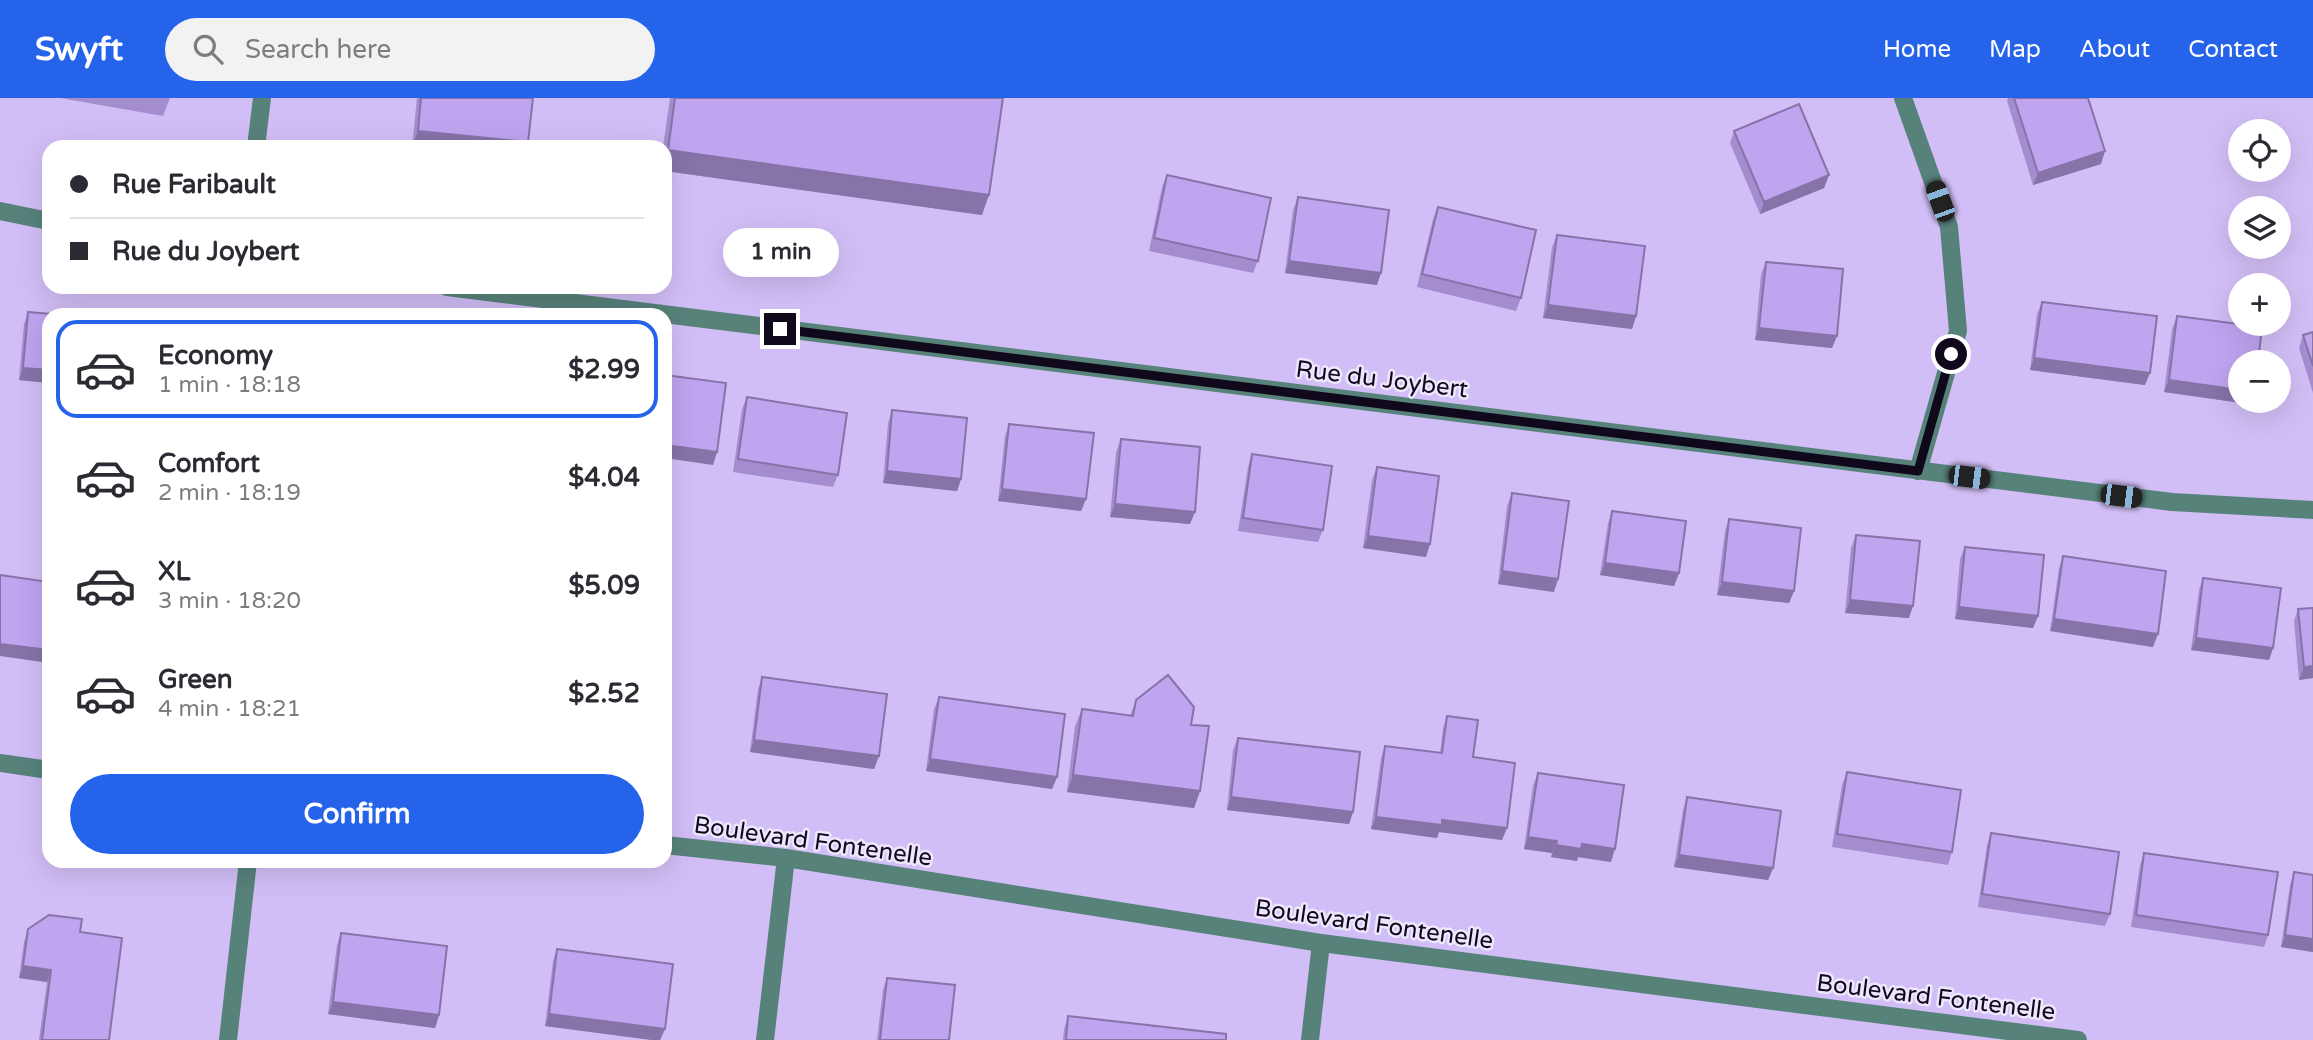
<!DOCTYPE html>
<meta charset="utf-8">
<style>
:root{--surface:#fff;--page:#f2f2f3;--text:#2b2b33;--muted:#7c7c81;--line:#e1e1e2;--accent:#2563eb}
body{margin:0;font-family:"Varela Round",sans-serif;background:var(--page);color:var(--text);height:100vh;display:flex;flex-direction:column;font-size:26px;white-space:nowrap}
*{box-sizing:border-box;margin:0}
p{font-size:23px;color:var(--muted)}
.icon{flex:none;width:38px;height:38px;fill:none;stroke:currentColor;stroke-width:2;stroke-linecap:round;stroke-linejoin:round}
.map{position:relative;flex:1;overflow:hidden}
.side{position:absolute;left:42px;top:210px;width:630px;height:560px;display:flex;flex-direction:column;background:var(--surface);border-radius:21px;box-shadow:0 7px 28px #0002}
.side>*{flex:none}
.guide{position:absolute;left:42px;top:42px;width:630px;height:154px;border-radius:21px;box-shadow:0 7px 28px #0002;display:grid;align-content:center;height:154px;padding:0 28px;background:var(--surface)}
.controls{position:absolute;left:2228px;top:21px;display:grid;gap:14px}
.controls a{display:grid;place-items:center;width:63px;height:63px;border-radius:50%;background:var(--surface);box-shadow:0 7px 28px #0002;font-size:35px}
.end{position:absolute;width:32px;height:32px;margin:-16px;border:9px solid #10081b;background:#fff;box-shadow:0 0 0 4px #fff}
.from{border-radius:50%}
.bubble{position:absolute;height:49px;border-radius:24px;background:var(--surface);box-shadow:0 7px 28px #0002;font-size:23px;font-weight:700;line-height:49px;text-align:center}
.car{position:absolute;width:21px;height:42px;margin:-21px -10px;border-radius:9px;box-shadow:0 0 5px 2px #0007;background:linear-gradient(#222 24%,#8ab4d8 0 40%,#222 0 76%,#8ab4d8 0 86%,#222 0)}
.guide b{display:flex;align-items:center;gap:24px;height:66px;font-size:26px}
.guide b+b{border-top:2px solid var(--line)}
.guide i{width:18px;height:18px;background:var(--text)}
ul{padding:12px 0 0;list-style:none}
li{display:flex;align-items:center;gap:21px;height:98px;margin:0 14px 10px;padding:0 14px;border:4px solid transparent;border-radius:21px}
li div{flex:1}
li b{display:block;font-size:26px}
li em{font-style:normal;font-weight:700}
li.active{border-color:var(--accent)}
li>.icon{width:63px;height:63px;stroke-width:1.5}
.action{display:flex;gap:14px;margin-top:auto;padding:14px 28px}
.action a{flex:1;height:80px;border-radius:42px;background:var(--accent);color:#fff;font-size:28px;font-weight:700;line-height:80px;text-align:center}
header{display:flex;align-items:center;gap:42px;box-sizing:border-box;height:98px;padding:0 35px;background:var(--accent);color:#fff}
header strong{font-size:33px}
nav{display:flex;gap:38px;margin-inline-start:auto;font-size:24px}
.search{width:490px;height:63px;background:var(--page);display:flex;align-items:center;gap:18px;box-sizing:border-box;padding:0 24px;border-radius:38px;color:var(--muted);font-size:26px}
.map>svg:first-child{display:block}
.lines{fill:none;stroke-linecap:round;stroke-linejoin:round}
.minor{stroke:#57827a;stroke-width:18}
.wall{fill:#a48dce}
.shaded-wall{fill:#8673a8}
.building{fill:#bfa4f0;stroke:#8673a8;stroke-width:2}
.route{stroke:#10081b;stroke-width:9}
.labels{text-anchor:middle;stroke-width:5;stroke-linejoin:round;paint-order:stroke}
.street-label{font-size:24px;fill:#10081b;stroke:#ede6fd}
</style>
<header>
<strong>Swyft</strong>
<div class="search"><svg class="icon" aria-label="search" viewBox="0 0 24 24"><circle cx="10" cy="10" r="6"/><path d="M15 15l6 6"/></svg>Search here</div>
<nav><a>Home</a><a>Map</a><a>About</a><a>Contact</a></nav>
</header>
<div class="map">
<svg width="2313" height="942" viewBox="0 0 2313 942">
<rect width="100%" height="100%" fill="#d1bef6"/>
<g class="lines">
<path class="minor" d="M1903 0 1949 129 1958 233 1918 373
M256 49 262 0
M0 113 49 123
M447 189 2172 404 2313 412
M0 665 49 672
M665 747 786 760 1321 845 2078 942
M228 942 248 763
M765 942 786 760
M1310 942 1321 845"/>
</g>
<path class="wall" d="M60 0H170L163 18Z
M417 0H533L528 44 526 49H412Z
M670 0H1003L982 117 665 73V49H663Z
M2008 0H2088L2101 66 2033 87 2007 3Z
M1734 33 1829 77 1824 90 1760 116 1730 45Z
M1167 77 1258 163 1253 175 1149 153 1162 89Z
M1298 99 1377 187 1285 175 1293 112Z
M1438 109 1521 200 1516 213 1417 189 1433 121Z
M1557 137 1636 218 1632 231 1543 220 1552 149Z
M1766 164 1832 250 1755 242 1761 176Z
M2042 204 2145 287 2030 272 2037 216Z
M28 214 49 217V285L19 282 24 226Z
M2177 218 2240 303H2251L2249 306 2164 294 2172 231Z
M2313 234V295L2299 250 2303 237Z
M747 299 838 377 833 389 733 374 742 311Z
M892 312 961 381 957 393 883 385 888 325Z
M1009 326 1086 401 1081 413 998 403 1005 338Z
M1121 341 1190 426 1110 419 1116 354Z
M1252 356 1323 432 1318 444 1238 433 1248 369Z
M1377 369 1426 459 1363 450 1372 382Z
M1512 395 1554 494 1498 486 1507 408Z
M1612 413 1679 475 1674 488 1600 477 1608 425Z
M1729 421 1794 493 1789 505 1717 497 1725 433Z
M1856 437 1909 520 1845 515 1851 450Z
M1965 449 2038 518 2033 530 1955 521 1960 461Z
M2063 458 2153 549 2050 533 2059 470Z
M2203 480 2273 550 2269 562 2191 552 2199 492Z
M2313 510V580L2299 582 2294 523 2298 511Z
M762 579 879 658 874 671 750 654 758 591Z
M939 599 1057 679 1052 691 926 673 934 611Z
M1136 602 1191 627 1200 693 1194 710 1067 694 1075 628 1082 611 1130 618Z
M1447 618 1473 659 1502 742 1439 734 1437 740 1371 731 1381 660 1385 648 1440 655 1443 630Z
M1238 640 1353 714 1349 726 1227 712 1233 652Z
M1847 674 1952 754 1948 767 1832 749 1842 687Z
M1538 675 1611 764 1578 759 1577 763 1551 759 1552 755 1524 751 1533 687Z
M1687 699 1773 770 1768 782 1674 769 1683 712Z
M1991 735 2110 816 2105 828 1978 809 1987 747Z
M2144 755 2268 837 2264 849 2131 829 2140 767Z
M2294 774 2313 777V854L2281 849 2290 787Z
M28 831 80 834 109 942H39L47 884 19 880 24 844Z
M341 835 439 917 435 930 328 916 337 847Z
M557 851 665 931 660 942H652L545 928 553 863Z
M887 880 949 942H877L883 892Z
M1068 918 1226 942H1063L1064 931Z"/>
<path class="shaded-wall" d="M418 33 528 44 526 49H412Z
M668 52 989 97 982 117 665 73V59Z
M2105 53 2101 66 2033 87 2038 75Z
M1829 77 1824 90 1760 116 1764 104Z
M1289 163 1381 175 1377 187 1285 175Z
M1548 207 1636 218 1632 231 1543 220Z
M1759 230 1837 238 1832 250 1755 242Z
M2034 260 2150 275 2145 287 2030 272Z
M23 270 49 272V285L19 282Z
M2169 282 2240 292V303H2251L2249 306 2164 294Z
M665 347 717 354 713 367 665 360Z
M887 373 961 381 957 393 883 385Z
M1002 391 1086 401 1081 413 998 403Z
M1115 406 1195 414 1190 426 1110 419Z
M1368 438 1430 446 1426 459 1363 450Z
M1605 465 1679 475 1674 488 1600 477Z
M1502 473 1558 481 1554 494 1498 486Z
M1722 484 1794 493 1789 505 1717 497Z
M1850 502 1913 508 1909 520 1845 515Z
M1959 509 2038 518 2033 530 1955 521Z
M2054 521 2158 536 2153 549 2050 533Z
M2196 540 2273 550 2269 562 2191 552Z
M0 546 49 552V565L0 558Z
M2313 568V580L2299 582 2304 569Z
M754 642 879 658 874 671 750 654Z
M930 661 1057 679 1052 691 926 673Z
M1073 677 1200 693 1194 710 1067 694Z
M1231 699 1353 714 1349 726 1227 712Z
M1376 719 1442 722 1507 730 1502 742 1439 734 1437 740 1371 731Z
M1528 739 1557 743 1552 755 1524 751Z
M1582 746 1615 751 1611 764 1578 759 1577 763 1551 759 1556 747Z
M1679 757 1773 770 1768 782 1674 769Z
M2285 837 2313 841V854L2281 849Z
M23 868 51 872 47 884 19 880Z
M333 904 439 917 435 930 328 916Z
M549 916 665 931 660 942H652L545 928Z"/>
<path class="building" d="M421 0H533L528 44 418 33Z
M675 0H1003L989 97 668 52Z
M2014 0H2088L2105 53 2038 75Z
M1799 6 1829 77 1764 104 1734 33Z
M1167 77 1271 100 1258 163 1154 140Z
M1298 99 1389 112 1381 175 1289 163Z
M1438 109 1536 132 1521 200 1422 176Z
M1557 137 1645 148 1636 218 1548 207Z
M1766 164 1843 171 1837 238 1759 230Z
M2042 204 2157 218 2150 275 2034 260Z
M28 214 64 217H49V272L23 270Z
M2177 218 2262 229 2258 264H2240V292L2169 282Z
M2313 234V268L2303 237Z
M665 277 726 285 717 354 665 347Z
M747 299 847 315 838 377 738 361Z
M892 312 967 320 961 381 887 373Z
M1009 326 1094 335 1086 401 1002 391Z
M1121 341 1200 349 1195 414 1115 406Z
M1252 356 1332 368 1323 432 1243 420Z
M1377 369 1439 378 1430 446 1368 438Z
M1512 395 1569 403 1558 481 1502 473Z
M1612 413 1686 423 1679 475 1605 465Z
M1729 421 1801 430 1794 493 1722 484Z
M1856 437 1920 443 1913 508 1850 502Z
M1965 449 2044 457 2038 518 1959 509Z
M2063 458 2166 473 2158 536 2054 521Z
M0 477 49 484V552L0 546Z
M2203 480 2281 490 2273 550 2196 540Z
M2313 510V568L2304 569 2298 511Z
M665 521H671L665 575Z
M1168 577 1194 609 1191 627 1209 628 1200 693 1073 677 1082 611 1133 618 1136 602Z
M762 579 887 596 879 658 754 642Z
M939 599 1065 616 1057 679 930 661Z
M1447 618 1478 622 1473 659 1515 665 1507 730 1442 722V727L1376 719 1385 648 1442 655Z
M1238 640 1360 654 1353 714 1231 699Z
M1847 674 1961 692 1952 754 1837 736Z
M1538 675 1624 687 1615 751 1582 746 1581 751 1556 747 1557 743 1528 739Z
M1687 699 1781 713 1773 770 1679 757Z
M1991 735 2119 754 2110 816 1982 796Z
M2144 755 2278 774 2268 837 2136 817Z
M2294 774 2313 777V841L2285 837Z
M49 817 82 821 80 834 122 840 109 942H42L51 872 23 868 28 831Z
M341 835 447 848 439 917 333 904Z
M557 851 673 866 665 931 549 916Z
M887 880 955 887 949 942H880Z
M1068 918 1226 936V942H1066Z"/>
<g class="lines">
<path class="route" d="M780 231 1918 373 1951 256"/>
</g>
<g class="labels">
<g class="street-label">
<text transform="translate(1382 281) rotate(7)" y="8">Rue du Joybert</text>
<text transform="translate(813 743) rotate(8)" y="8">Boulevard Fontenelle</text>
<text transform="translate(1374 826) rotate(8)" y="8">Boulevard Fontenelle</text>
<text transform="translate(1936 899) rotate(7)" y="8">Boulevard Fontenelle</text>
</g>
</g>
</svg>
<div class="controls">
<a><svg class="icon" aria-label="locate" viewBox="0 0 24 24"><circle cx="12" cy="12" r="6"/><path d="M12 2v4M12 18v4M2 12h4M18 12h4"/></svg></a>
<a><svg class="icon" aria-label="layers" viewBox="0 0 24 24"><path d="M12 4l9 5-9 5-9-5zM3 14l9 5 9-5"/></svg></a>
<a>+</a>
<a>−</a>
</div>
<i class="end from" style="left:1951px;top:256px"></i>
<i class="end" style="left:780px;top:231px"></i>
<div class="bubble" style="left:723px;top:130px;width:116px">1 min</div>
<i class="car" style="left:1940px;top:103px;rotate:340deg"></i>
<i class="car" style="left:1969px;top:379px;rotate:97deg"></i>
<i class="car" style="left:2121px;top:398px;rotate:97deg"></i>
<div class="guide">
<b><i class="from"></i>Rue Faribault</b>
<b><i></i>Rue du Joybert</b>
</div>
<section class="side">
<ul>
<li class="active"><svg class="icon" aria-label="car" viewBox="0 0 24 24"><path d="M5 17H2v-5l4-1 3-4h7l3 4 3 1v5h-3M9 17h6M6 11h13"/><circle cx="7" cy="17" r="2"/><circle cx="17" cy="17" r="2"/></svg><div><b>Economy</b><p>1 min · 18:18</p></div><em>$2.99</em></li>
<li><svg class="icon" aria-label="car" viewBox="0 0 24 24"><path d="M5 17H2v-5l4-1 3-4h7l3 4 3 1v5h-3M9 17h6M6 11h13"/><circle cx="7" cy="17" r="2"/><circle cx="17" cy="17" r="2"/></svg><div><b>Comfort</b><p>2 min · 18:19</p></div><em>$4.04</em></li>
<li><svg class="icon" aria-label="car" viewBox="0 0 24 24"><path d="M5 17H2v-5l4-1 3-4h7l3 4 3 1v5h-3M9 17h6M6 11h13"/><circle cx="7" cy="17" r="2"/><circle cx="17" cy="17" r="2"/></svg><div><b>XL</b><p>3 min · 18:20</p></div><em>$5.09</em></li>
<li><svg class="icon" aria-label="car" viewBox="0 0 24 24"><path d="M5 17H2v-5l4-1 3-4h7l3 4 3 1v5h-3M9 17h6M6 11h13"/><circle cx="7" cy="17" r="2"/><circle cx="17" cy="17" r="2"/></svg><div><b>Green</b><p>4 min · 18:21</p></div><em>$2.52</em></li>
</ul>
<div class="action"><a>Confirm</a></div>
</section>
</div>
